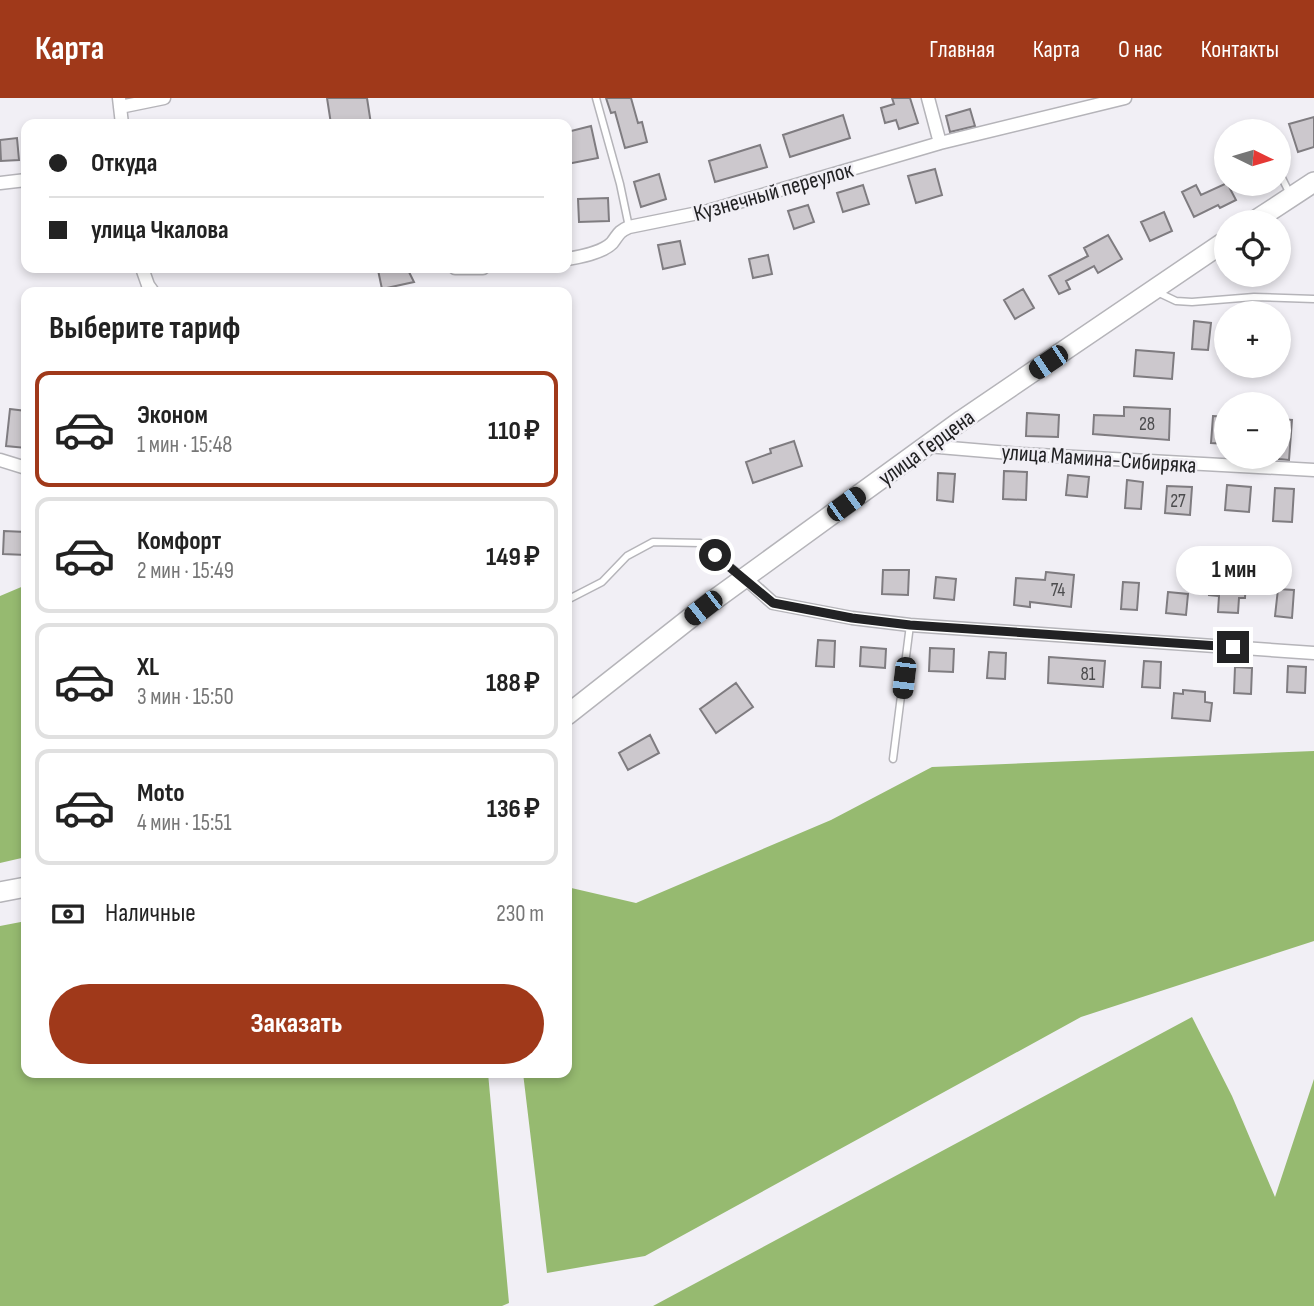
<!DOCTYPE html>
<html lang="ru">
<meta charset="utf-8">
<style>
:root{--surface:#fff;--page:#f2f2f2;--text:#222;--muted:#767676;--line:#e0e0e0;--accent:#a0391a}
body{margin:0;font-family:"Sofia Sans Condensed",sans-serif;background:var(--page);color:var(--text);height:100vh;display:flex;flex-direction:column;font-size:26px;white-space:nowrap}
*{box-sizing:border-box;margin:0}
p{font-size:23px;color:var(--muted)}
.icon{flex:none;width:38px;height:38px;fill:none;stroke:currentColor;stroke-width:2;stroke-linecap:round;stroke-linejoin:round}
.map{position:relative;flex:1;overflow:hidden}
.drawer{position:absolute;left:21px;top:189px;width:551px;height:791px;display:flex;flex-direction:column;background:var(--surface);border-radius:14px;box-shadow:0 4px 10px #0003}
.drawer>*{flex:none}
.hud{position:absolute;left:21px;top:21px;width:551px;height:154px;border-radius:14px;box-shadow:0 4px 10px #0003;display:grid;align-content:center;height:154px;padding:0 28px;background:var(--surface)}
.needle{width:46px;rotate:95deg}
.buttons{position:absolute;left:1214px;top:21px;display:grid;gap:14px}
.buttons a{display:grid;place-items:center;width:77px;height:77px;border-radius:50%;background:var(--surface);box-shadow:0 4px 10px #0003;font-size:35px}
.end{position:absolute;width:32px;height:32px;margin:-16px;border:9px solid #222224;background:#fff;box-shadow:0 0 0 4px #fff}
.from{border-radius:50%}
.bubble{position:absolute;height:49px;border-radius:24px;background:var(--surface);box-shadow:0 4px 10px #0003;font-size:23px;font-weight:700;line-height:49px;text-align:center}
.car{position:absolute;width:21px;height:42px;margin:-21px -10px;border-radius:9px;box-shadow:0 0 5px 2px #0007;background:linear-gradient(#222 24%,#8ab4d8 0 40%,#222 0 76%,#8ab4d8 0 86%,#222 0)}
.hud b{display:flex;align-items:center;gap:24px;height:66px;font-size:26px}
.hud b+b{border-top:2px solid var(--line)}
.hud i{width:18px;height:18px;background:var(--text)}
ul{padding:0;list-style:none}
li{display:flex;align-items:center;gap:21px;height:116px;margin:0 14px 10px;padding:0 14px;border:4px solid var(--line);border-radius:14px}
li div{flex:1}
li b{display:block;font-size:26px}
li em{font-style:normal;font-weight:700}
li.current{border-color:var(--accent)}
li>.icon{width:63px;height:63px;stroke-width:1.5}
h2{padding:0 28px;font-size:32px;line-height:84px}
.pay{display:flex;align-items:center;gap:18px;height:77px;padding:0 28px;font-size:26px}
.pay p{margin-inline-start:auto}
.button{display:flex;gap:14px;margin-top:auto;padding:14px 28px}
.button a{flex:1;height:80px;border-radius:42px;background:var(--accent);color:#fff;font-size:28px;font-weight:700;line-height:80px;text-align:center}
header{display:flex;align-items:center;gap:42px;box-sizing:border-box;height:98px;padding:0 35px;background:var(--accent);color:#fff}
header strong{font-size:33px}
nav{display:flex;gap:38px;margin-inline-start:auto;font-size:24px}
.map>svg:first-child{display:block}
.forest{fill:#96ba70}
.building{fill:#ccc8cd;stroke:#7f7c80;stroke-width:2}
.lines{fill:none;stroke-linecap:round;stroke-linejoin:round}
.lane-casing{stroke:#b5b4b9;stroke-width:9}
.street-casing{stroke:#b5b4b9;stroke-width:15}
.primary-casing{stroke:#b5b4b9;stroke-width:22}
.lane{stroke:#fff;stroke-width:6}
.street{stroke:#fff;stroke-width:12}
.primary{stroke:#fff;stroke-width:19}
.route{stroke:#222224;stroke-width:9}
.labels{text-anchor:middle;stroke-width:5;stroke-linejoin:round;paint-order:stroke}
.number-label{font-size:19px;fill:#4c4c4e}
.street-label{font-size:23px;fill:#222224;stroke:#f1eff5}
</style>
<header>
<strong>Карта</strong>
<nav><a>Главная</a><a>Карта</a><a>О нас</a><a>Контакты</a></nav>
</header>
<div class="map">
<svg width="1314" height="1208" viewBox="0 0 1314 1208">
<rect width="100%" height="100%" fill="#f1eff5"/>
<path class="forest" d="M26 487V759L0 765V498Z
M1314 653V843L1081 919 645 1158 547 1175 523 975H567V789L636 805 831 722 932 669Z
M26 823V975H488L509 1205 502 1208H0V828Z
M1192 919 1232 998 1275 1099 1314 981V1208H653Z"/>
<path class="building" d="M327 0H367L371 26H331Z
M606 0H631L638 25 642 24 647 44 625 50 615 14 611 15Z
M892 0H910L918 25 899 31 896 22 885 25 881 10 894 6Z
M970 11 975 28 950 34 946 18Z
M843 17 850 40 790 59 783 37Z
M1314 19V49L1298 54 1289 26Z
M591 28 598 60 567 66V34Z
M17 40 19 62 1 63 0 42Z
M760 47 767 69 715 84 709 63Z
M935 71 942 97 916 105 908 78Z
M659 76 666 101 641 109 634 84Z
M1227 85 1236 102 1220 110 1218 107 1194 119 1182 94 1196 87 1201 97Z
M863 87 869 106 843 114 837 95Z
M608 100 609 123 579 124 578 101Z
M808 107 814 124 794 131 788 113Z
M1164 114 1172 133 1150 143 1141 124Z
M1108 137 1122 161 1098 175 1094 168 1066 183 1070 191 1059 196 1049 178 1088 158 1084 150Z
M680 143 685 166 663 171 658 147Z
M768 157 772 176 753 180 749 161Z
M378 172 409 174 414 184 382 191Z
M1023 191 1034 210 1015 221 1004 202Z
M1194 223 1211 225 1208 252 1192 251Z
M1136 252 1174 255 1172 281 1134 278Z
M1124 309 1170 311 1169 342 1093 336 1094 317 1124 318Z
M10 311 26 313V350L6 348Z
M1027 315 1059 317 1058 339 1026 338Z
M1213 318 1227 319V346L1211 345Z
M1279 321 1292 322 1289 362 1279 361Z
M794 343 802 368 753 385 746 364 771 355 770 351Z
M1004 373 1027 374 1026 402 1003 401Z
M938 375 955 376 953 404 937 402Z
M1068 377 1089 379 1087 399 1066 397Z
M1127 382 1143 384 1141 411 1125 410Z
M1227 387 1251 389 1249 414 1225 412Z
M1167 388 1192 389 1190 417 1165 415Z
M1275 390 1294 391 1292 424 1273 423Z
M4 433 26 434V457L3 456Z
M883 472H909L908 497 882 496Z
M1046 474 1074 477 1071 509 1030 504V509L1014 507 1016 480 1045 482Z
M936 479 956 481 954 502 934 500Z
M1210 481 1246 483 1245 500H1239L1238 515 1218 514 1219 498 1209 497Z
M1123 484 1139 485 1137 512 1121 511Z
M1278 491 1294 492 1292 520 1275 518Z
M1168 494 1188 496 1186 517 1166 515Z
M818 542 835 543 834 569 816 568Z
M861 549 886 551 885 570 860 568Z
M930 550 954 551 953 574 929 573Z
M989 554 1006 555 1005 581 987 580Z
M1049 559 1105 563 1103 589 1048 585Z
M1144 563 1161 564 1160 590 1142 589Z
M1288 568 1306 569 1305 595 1287 594Z
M1235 569 1252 570 1251 596 1234 595Z
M736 585 753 609 716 635 700 611Z
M1183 592 1205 594V604L1212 605 1210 623 1172 620 1174 595 1183 596Z
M650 637 659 655 628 672 619 655Z"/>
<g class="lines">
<g class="lane-casing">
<path id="lane" d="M596 0 620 86 629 129
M1279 74 1290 96
M1157 194 1176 203 1192 204 1254 199 1314 201
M567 502 602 484 627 458 653 444 700 445 743 479
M893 661 910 527"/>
</g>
<g class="street-casing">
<path id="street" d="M119 0 122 26
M928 0 940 45
M120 9 164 0
M0 85 26 82
M567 161C580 159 603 154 612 145 619 136 618 134 629 129L708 113 940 45 1125 0
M142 170 148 187 153 194
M455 170H483
M927 348 1021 356 1314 372
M0 362 26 370
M745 480 773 505 852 520 910 527 1314 555"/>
</g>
<g class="primary-casing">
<path id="primary" d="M1253 124 1314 84
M567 617 703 510 962 322 1227 142
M0 794 26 789"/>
</g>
<use href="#lane" class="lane"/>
<use href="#street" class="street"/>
<use href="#primary" class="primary"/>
</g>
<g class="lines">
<path class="route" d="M715 457 773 505 852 520 910 527 1233 549"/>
</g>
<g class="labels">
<g class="number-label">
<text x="1147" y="332">28</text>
<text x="1178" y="409">27</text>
<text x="1058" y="498">74</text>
<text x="1088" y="582">81</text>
</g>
<g class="street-label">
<text transform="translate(773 93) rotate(-16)" y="8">Кузнечный переулок</text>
<text transform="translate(926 349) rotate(-36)" y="8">улица Герцена</text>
<text transform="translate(1099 360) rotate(4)" y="8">улица Мамина-Сибиряка</text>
</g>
</g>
</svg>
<div class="buttons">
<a><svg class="needle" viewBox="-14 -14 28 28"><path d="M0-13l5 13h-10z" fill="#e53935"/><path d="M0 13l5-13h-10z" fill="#767676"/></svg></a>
<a><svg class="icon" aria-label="locate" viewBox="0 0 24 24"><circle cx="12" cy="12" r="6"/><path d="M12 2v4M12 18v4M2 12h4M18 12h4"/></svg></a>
<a>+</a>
<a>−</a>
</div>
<i class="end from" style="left:715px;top:457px"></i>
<i class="end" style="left:1233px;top:549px"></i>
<div class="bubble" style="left:1176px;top:448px;width:116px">1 мин</div>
<i class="car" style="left:1048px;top:264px;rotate:236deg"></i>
<i class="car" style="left:846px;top:406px;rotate:54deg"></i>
<i class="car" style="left:703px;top:510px;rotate:232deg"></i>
<i class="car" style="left:904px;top:580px;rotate:187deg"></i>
<div class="hud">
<b><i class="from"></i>Откуда</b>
<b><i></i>улица Чкалова</b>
</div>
<section class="drawer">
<h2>Выберите тариф</h2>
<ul>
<li class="current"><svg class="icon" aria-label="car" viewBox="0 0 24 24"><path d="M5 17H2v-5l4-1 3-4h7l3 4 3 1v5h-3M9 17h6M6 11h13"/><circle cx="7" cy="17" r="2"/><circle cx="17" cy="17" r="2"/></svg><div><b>Эконом</b><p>1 мин · 15:48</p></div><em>110 ₽</em></li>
<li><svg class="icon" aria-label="car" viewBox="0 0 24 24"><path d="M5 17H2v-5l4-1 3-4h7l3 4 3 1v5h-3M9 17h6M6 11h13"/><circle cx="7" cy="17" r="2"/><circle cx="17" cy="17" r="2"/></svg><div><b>Комфорт</b><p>2 мин · 15:49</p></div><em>149 ₽</em></li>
<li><svg class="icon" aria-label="car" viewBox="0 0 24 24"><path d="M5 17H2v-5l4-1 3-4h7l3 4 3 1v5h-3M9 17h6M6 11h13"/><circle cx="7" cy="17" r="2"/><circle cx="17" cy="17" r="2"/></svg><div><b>XL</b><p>3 мин · 15:50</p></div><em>188 ₽</em></li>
<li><svg class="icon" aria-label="car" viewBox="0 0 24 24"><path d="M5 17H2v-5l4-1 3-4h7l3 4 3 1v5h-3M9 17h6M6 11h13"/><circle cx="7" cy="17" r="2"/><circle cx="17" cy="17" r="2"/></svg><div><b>Moto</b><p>4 мин · 15:51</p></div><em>136 ₽</em></li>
</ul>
<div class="pay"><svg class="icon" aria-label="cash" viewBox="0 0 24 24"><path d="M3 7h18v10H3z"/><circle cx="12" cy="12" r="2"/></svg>Наличные<p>230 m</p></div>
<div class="button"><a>Заказать</a></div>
</section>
</div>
